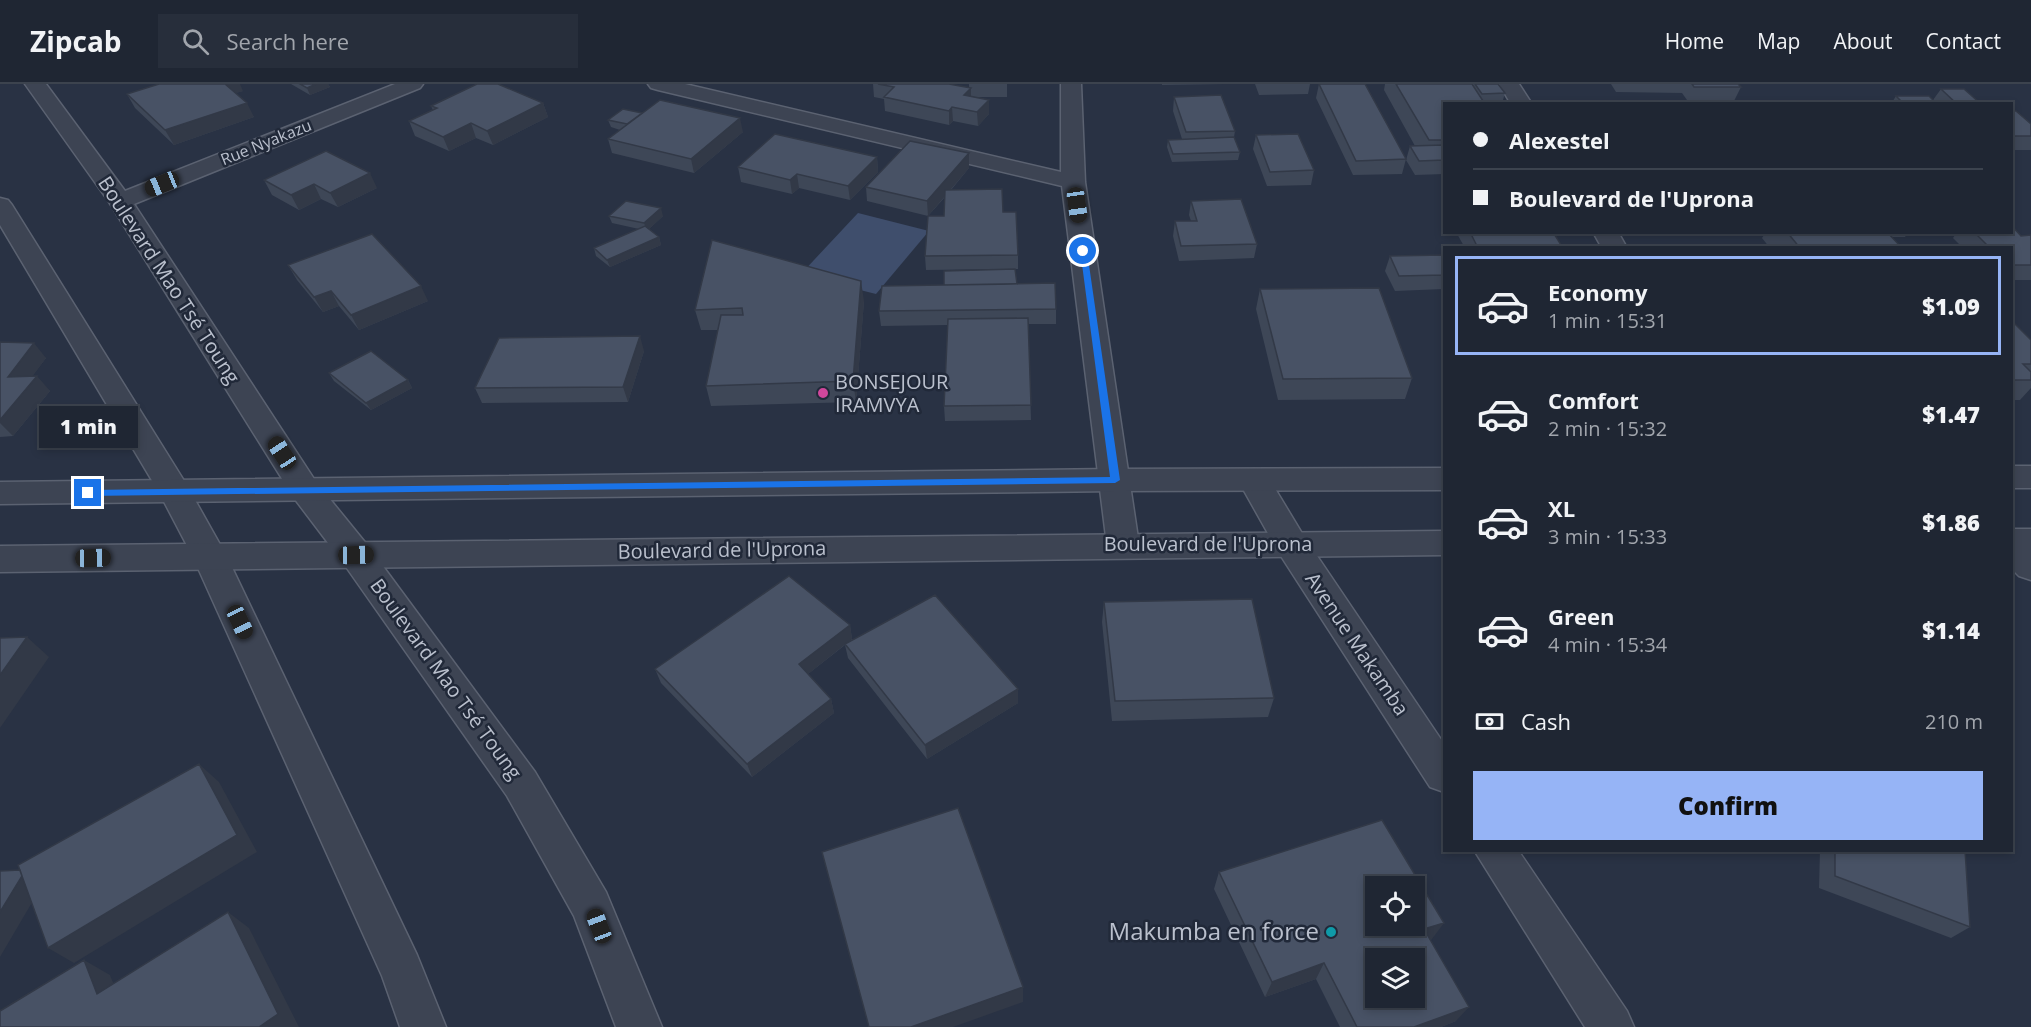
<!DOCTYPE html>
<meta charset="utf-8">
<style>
:root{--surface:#1f2633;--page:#272e3b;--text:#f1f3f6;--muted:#a1a5ac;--line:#3c434e;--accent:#96b4f6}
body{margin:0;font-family:"Open Sans",sans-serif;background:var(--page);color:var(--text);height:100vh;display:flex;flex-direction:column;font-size:22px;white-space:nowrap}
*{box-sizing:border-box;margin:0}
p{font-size:20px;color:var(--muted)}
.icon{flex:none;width:33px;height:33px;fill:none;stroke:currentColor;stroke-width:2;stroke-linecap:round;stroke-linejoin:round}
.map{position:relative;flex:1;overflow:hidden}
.sheet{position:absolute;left:1443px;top:162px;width:570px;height:606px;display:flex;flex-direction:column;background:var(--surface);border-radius:0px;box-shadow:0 3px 9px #0003,0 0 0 2px var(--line)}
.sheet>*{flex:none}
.banner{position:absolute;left:1443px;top:18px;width:570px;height:132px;border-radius:0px;box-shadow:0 3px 9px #0003,0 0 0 2px var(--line);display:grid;align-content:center;height:132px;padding:0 30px;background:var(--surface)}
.controls{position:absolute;left:1365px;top:792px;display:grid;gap:12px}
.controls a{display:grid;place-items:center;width:60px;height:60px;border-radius:0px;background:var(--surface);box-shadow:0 3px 9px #0003,0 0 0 2px var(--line);font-size:30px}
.end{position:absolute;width:27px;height:27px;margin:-14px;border:8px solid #1a73e8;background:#fff;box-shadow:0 0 0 3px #fff}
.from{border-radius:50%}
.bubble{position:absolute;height:42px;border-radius:0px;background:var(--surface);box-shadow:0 3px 9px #0003,0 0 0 2px var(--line);font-size:20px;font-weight:800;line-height:42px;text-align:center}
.car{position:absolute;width:18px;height:36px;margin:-18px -9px;border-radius:8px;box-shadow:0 0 4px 2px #0007;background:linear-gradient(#222 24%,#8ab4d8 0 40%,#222 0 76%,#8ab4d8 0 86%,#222 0)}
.banner b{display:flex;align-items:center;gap:21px;height:57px;font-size:22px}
.banner b+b{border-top:2px solid var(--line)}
.banner i{width:15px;height:15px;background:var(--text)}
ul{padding:10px 0 0;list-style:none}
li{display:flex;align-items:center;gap:18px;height:99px;margin:0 12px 9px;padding:0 18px;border:3px solid transparent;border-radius:0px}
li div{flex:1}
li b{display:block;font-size:22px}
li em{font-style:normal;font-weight:800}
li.active{border-color:var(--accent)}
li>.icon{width:54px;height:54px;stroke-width:1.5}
.pay{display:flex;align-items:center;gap:15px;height:66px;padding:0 30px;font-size:22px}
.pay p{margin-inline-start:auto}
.button{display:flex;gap:12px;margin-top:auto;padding:12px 30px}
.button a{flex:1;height:69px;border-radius:0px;background:var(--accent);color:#111;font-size:24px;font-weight:800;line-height:69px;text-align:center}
header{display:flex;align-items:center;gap:36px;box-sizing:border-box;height:84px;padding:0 30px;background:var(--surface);border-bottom:2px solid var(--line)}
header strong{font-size:28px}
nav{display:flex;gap:33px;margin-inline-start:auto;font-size:21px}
.search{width:420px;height:54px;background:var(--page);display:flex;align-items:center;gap:15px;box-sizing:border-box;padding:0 21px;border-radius:0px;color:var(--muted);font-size:22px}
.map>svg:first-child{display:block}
.water{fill:#3f4e6c}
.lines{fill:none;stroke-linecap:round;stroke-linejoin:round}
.minor-casing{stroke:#5b6271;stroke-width:3}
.tertiary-casing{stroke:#5b6271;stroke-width:3}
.minor{fill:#3d4453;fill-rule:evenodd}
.tertiary{fill:#3d4453;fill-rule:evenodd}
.wall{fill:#3e4757}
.shaded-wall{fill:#323947}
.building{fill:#485265;stroke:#323947;stroke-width:1.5;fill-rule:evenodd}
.route{fill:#1a73e8}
.hotel-dot{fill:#d1479c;stroke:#212939;stroke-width:2}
.culture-dot{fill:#0f9aa8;stroke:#212939;stroke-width:2}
.labels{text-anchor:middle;stroke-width:5;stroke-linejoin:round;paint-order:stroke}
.far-street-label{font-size:16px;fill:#bac0cd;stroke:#212939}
.street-label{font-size:20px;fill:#bac0cd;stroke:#212939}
.poi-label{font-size:20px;fill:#bac0cd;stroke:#212939;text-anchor:start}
.near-poi-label{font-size:24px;fill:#bac0cd;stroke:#212939;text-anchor:end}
</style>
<header>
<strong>Zipcab</strong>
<div class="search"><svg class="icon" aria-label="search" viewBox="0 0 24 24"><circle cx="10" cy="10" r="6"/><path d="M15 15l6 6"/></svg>Search here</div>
<nav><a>Home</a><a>Map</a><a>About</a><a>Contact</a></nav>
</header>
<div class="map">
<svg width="2031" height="943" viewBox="0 0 2031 943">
<rect width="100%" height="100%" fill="#293244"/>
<path class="water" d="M858 129 929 147 876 210 800 191Z"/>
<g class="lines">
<g class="minor-casing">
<path id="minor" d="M25 0H46L125 107 395 0H423L420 4 134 120 316 398 368 462 535 688 606 808 662 943H616L574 832 507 712 344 480 294 414 109 118Z
M648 0H685L1061 88V0H1081L1085 98 1139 461 1135 470 1123 473 1111 470 1107 461 1062 102 658 6 651 4Z
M1499 0H1519L1532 20H1511Z
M0 114 8 116 12 121 186 400 227 473 417 871 446 943H400L382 892 193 473 160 410 0 141Z
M1593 148H1618L1627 164H1602Z
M1254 385 1265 388 1303 451 1444 660V708L1430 703 1279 469 1238 396 1243 388Z
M2012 455 2031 464V496L2019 492 2012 485Z
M1474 766H1518L1627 927 1634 943H1585Z"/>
</g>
<g class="tertiary-casing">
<path id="tertiary" d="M2012 382H2031V404H2012Z
M1444 384V406L1115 407 0 420V398L1115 385Z
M2012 445H2031V469H2012Z
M1444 447V471L0 488V462Z"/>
</g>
<use href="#minor" class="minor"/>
<use href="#tertiary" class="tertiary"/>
</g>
<path class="wall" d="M291 0H328L330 3 310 11Z
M873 0H949L969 4V0H1007V13H977L989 16V30L978 42 953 37 949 41 885 27 884 15 874 13Z
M1162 0H1224L1162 1Z
M1255 0H1310L1308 10 1259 11Z
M1319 0 1406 75 1402 90 1353 91 1316 14Z
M1385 0H1498L1505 9 1503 16 1444 20V90L1415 91 1406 76 1410 62H1415L1384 6Z
M1611 0H1738L1741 3 1734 17 1687 16 1682 9 1616 8Z
M1941 5 1981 20H1891L1896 12 1933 16Z
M243 7 235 9 254 33 174 61 135 24 127 10Z
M1174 13 1235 47 1234 53 1240 68 1238 76 1172 78 1167 63 1168 56 1182 55 1173 27Z
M543 19 548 33 493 61 476 54 449 67 415 52 409 37 433 26 431 22Z
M2012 27 2031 40V66H2012Z
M642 29 743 48 694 89 612 69 608 55 620 46 611 43 608 36Z
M1256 51 1314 86 1311 101 1267 102 1253 65Z
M969 69V84L951 106 1003 128 1018 171V185H1015L1017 200 1056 225V240H1028L1031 336 945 337 944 322 948 241 881 242 879 227 944 201 1004 185 926 186 925 172 944 132 945 113 928 132 867 117 866 103Z
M877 73 878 88 850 116 799 104 792 110 741 98 738 83Z
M264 96 377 104 338 123 321 115 299 126 272 111Z
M1444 115V126L1442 122Z
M1191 117 1257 160 1254 174 1179 177 1173 152 1175 137H1191L1189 131Z
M609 132H663L649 145 659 153 661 161 610 183 596 172 594 164 639 145 612 139Z
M1456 148H1553L1563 164H1465Z
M1766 148H1908L1905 153H1891L1902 164H1770L1762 154Z
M1957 148H2012L2021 152 2031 151V196H2012V164H1963L1953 154Z
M1444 171V205L1395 207 1385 187 1390 172Z
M288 181 428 217 359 246 339 222 323 228 297 196Z
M1260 205 1412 294 1405 315 1278 316 1256 225Z
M864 217 856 318 711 322 706 302 718 246H701L695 226Z
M2012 237 2031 256V304L2020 316H2012Z
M0 258 46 274 32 292 50 307 13 352 0 353Z
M644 267 628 318 482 319 475 304Z
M329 289 408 296 412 304 371 326 334 297Z
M1104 518 1274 614 1268 633 1112 637 1102 538Z
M850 541 852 555 1018 605V619L927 675 848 574 845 561 808 590 831 615 834 629 752 693 661 599 655 585Z
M1820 766H1965L1970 843 1951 854 1819 804Z
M1219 788 1432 855 1430 856 1456 937 1441 943H1340L1316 895 1265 913 1214 805Z"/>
<path class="shaded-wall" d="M223 0H240L243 7 229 11Z
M316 0H328L330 3 310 11 307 4Z
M971 4V18L964 11Z
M989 16V30L978 42 977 28Z
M247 19 254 33 174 61 165 46Z
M543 19 548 33 493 61 487 47Z
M952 23 953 37 949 41V27Z
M740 34 743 48 694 89 691 75Z
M471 39 476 54 449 67 443 53Z
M969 69V84L928 132 927 117Z
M877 73 878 88 850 116 848 102Z
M370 89 377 104 338 123 330 109Z
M797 90 799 104 792 110 790 96Z
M314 100 321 115 299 126 291 111Z
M661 124 663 132 647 147 644 139Z
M659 153 661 161 610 183 607 176Z
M861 197 864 217 856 318 853 297Z
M421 202 428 217 359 246 351 231Z
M331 207 339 222 323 228 314 213Z
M640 252 644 267 628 318 623 303Z
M34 259 46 274 21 308 8 293Z
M37 292 50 307 13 352 0 339V336Z
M408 296 412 304 371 326 366 319Z
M850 541 852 555 803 594 799 580Z
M27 553 49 573 0 644V591Z
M1018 605V619L927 675 925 661Z
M831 615 834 629 752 693 747 680Z
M199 680 219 698 257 768 74 879 48 864Z
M25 786 44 798 0 873V828Z
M228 828 249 844 299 943H259Z
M1444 839 1432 855 1413 861 1424 845Z
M84 876 110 891 123 924 97 910Z
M1324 879 1316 895 1265 913 1272 898Z
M1023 903V918L953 943H911Z
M1469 923 1456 937 1441 943H1414Z"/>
<path class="building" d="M159 0H225L247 19 165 46 127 10Z
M300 0H316L307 4Z
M477 0H498L543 19 487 47 471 39 443 53 409 37 437 24 431 22Z
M878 0H949L971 4 964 11 989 16 977 28 952 23 949 27 884 13 894 3Z
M1319 0H1365L1406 75 1356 77Z
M1396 0H1472L1485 20H1444V56H1429Z
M1475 0H1498L1505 9 1482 10Z
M1692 0H1738L1741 3H1694Z
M1941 5H1964L1981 20H1957Z
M1221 11 1235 47 1186 48 1174 13Z
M1896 12H1929L1937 20H1904Z
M660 16 740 34 691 75 608 55Z
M623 25 642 29 627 40 608 36Z
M2012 27H2016L2031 40V52H2012Z
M775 50 877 73 848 102 797 90 790 96 738 83Z
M1298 50 1314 86 1270 88 1256 51Z
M1234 53 1240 68 1173 70 1168 56Z
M910 57 969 69 927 117 866 103Z
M1444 61V76L1419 77 1410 62Z
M326 67 370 89 330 109 314 100 291 111 264 96Z
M1002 105 1003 128H1016L1018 171 925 172 928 132H944L945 106Z
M1241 115 1257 160 1181 162 1175 137H1197L1191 117Z
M626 117 661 124 644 139 609 132Z
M645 142 659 153 607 176 594 164Z
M2012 142 2021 152 2031 151V181H2012V164H1990L1974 148H2012Z
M1470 148H1553L1563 164H1478Z
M1787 148H1887L1902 164H1800Z
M372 150 421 202 351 231 331 207 314 213 288 181Z
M712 156 861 197 853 297 706 302 721 231H743L742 224 695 226Z
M1444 171V191L1399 192 1390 172Z
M1015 185 1017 200 944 201V187Z
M1055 199 1056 225 879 227 882 202Z
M1379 204 1412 294 1283 295 1260 205Z
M1028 234 1031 321 944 322 948 235Z
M2012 237 2031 256V280H2023L2031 288V296H2012Z
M640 252 623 303 475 304 499 254Z
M0 258 34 259 8 293 37 292 0 336Z
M371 267 408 296 366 319 329 289Z
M789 492 850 541 799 580 831 615 747 680 655 585Z
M935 511 1018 605 925 661 845 560Z
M1252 515 1274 614 1115 617 1104 518Z
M27 553 0 591V554Z
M199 680 237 751 48 864 18 781Z
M958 724 1023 903 911 943H869L822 768Z
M1382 736 1444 839 1424 845 1469 923 1414 943H1357L1324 879 1272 898 1219 788ZM1376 802H1414V842H1376ZM1376 874H1414V914H1376Z
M1835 766H1965L1970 843 1835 792Z
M20 786 22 792 0 828V787Z
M228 828 278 930 259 943H0V927L84 876 97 910Z"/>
<path class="route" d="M1080 165 1087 167 1120 396 1115 399 88 412 83 409 88 406 1110 393Z"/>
<circle class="hotel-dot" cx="823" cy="309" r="6"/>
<circle class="culture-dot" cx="1331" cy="848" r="6"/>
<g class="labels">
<g class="far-street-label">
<text transform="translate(266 58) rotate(-22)" y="6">Rue Nyakazu</text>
</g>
<g class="street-label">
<text transform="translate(169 196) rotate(57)" y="7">Boulevard Mao Tsé Toung</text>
<text x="1208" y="467">Boulevard de l'Uprona</text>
<text transform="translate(722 466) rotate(-1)" y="7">Boulevard de l'Uprona</text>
<text transform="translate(1357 560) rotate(56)" y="7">Avenue Makamba</text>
<text transform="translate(446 595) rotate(54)" y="7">Boulevard Mao Tsé Toung</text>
</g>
<g class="poi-label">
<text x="835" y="305">BONSEJOUR<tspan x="835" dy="23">IRAMVYA</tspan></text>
</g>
<g class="near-poi-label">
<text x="1319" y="856">Makumba en force</text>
</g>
</g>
</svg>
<div class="controls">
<a><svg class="icon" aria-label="locate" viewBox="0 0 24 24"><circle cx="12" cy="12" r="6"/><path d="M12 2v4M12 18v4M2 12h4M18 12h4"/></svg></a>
<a><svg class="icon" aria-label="layers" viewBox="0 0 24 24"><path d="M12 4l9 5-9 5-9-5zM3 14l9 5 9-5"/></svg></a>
</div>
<i class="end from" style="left:1083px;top:167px"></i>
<i class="end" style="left:88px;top:409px"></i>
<div class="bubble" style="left:39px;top:322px;width:99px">1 min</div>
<i class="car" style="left:162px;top:100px;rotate:248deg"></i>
<i class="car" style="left:1077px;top:121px;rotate:172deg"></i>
<i class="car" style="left:282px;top:369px;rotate:327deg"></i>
<i class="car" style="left:356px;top:471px;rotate:89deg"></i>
<i class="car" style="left:93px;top:474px;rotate:89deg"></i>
<i class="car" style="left:240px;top:538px;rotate:155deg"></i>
<i class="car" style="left:599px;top:842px;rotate:339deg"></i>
<div class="banner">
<b><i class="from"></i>Alexestel</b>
<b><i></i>Boulevard de l'Uprona</b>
</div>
<section class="sheet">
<ul>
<li class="active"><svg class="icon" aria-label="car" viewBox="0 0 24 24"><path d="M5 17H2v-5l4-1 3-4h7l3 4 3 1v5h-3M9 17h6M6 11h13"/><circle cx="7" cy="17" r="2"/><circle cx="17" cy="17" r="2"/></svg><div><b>Economy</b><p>1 min · 15:31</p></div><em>$1.09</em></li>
<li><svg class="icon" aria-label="car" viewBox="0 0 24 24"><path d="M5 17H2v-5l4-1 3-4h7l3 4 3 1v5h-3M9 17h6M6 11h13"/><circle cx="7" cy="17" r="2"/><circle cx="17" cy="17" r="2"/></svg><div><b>Comfort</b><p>2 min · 15:32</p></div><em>$1.47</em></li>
<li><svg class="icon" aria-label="car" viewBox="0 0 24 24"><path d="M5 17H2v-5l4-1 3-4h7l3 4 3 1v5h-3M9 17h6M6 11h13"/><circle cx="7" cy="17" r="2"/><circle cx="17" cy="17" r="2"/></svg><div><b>XL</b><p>3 min · 15:33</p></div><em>$1.86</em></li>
<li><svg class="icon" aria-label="car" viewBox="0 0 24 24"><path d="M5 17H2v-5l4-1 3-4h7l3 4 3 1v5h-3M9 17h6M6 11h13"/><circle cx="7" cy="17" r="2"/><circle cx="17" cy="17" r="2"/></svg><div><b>Green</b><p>4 min · 15:34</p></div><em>$1.14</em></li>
</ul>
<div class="pay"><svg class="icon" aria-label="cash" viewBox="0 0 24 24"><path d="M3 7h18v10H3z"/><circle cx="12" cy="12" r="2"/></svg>Cash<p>210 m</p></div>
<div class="button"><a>Confirm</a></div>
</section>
</div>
